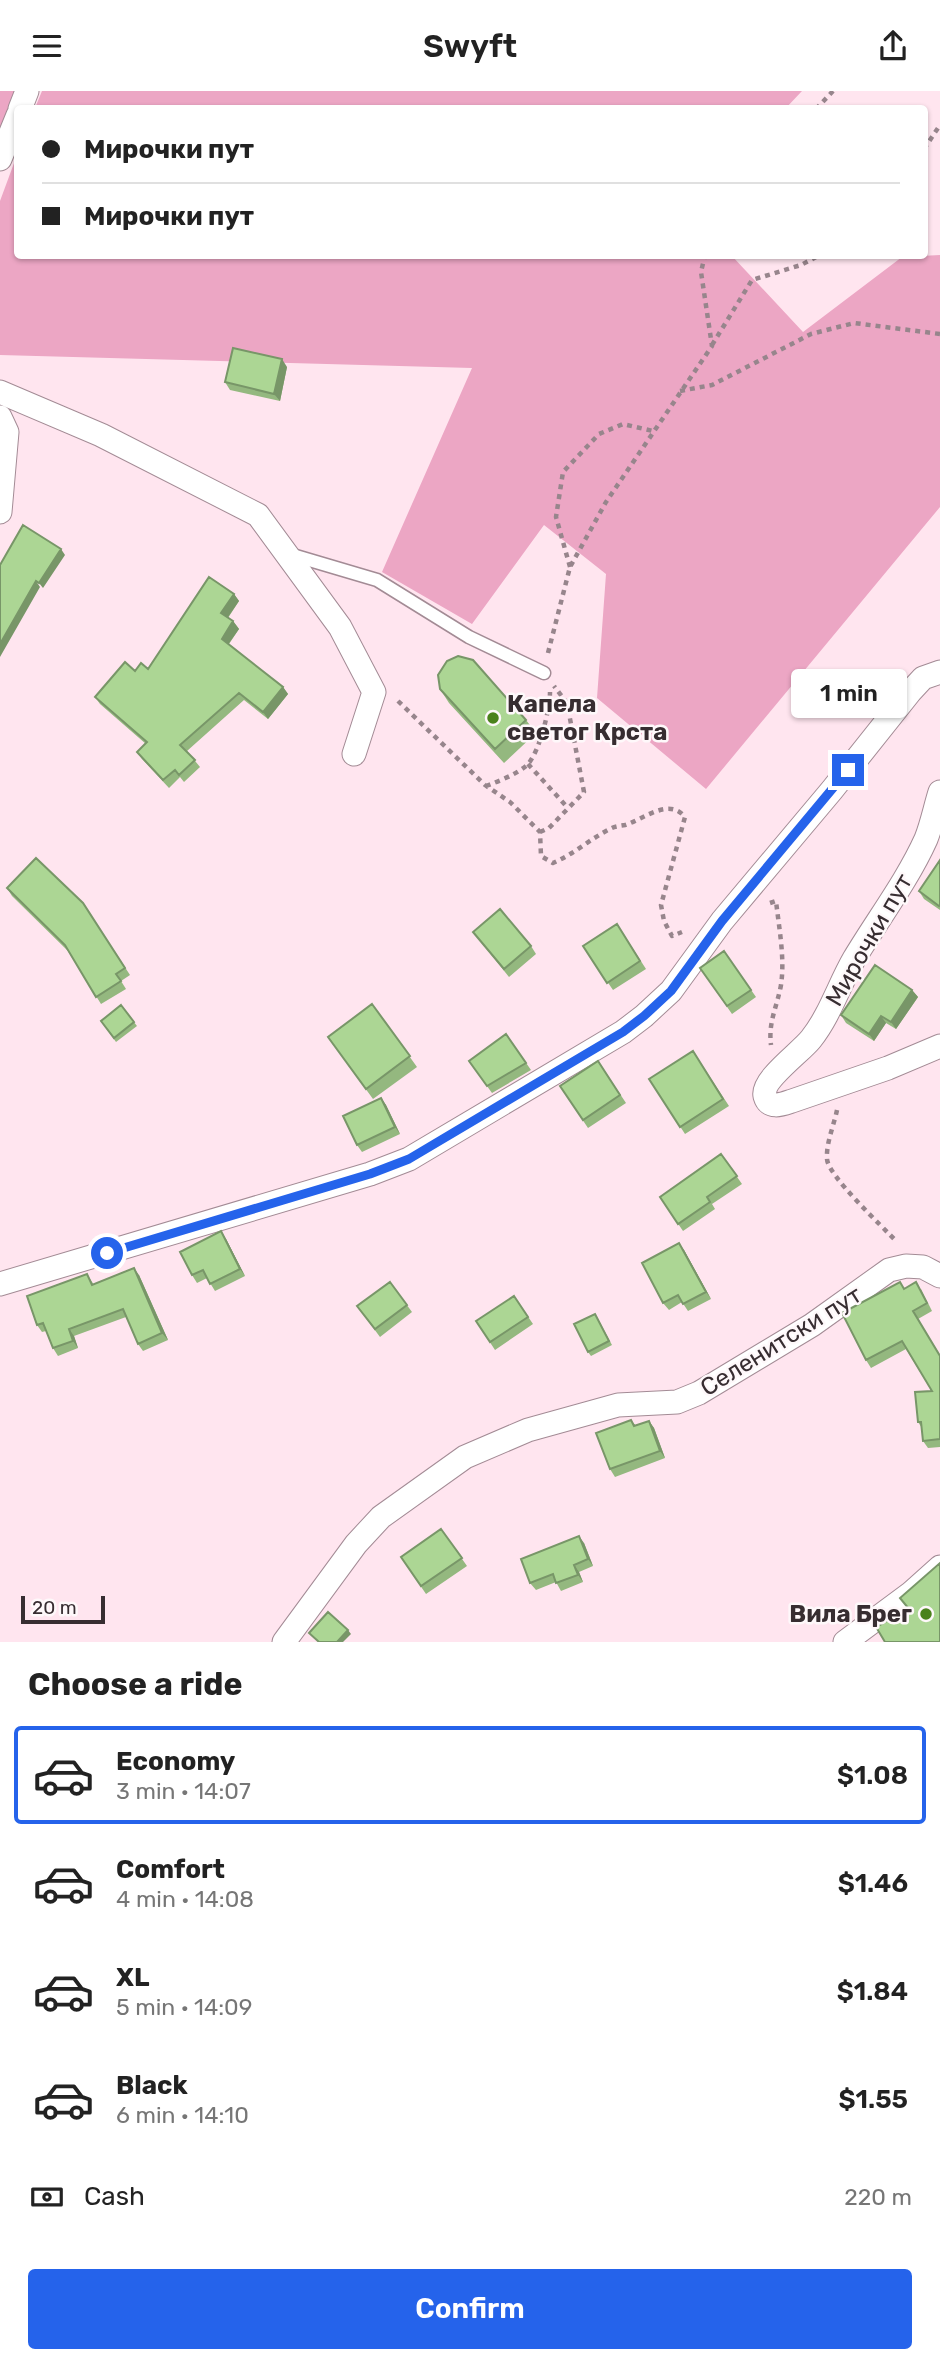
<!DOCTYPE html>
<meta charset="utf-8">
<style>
:root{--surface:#fff;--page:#f6f6f6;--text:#222;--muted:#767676;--line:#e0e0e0;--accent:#2563eb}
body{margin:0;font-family:Rubik,sans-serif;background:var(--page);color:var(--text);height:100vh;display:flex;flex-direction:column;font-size:26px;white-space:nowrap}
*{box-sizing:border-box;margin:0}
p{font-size:23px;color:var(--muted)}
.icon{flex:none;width:38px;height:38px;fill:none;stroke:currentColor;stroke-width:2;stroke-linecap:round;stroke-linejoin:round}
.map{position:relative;height:1551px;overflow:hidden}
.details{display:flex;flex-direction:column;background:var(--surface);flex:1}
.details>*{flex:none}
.banner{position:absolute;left:14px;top:14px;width:914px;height:154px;border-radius:7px;box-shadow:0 2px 5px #0004;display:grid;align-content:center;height:154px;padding:0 28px;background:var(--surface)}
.scale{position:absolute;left:21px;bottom:18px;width:84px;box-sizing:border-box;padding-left:7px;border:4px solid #372d31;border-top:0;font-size:19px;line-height:24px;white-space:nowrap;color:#372d31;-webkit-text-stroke:5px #fef8fa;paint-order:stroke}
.end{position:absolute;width:32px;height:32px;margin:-16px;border:9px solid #2563eb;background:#fff;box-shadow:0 0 0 4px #fff}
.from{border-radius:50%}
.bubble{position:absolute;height:49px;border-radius:7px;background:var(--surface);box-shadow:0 2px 5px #0004;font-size:23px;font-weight:600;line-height:49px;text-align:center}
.banner b{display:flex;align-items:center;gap:24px;height:66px;font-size:26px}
.banner b+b{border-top:2px solid var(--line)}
.banner i{width:18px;height:18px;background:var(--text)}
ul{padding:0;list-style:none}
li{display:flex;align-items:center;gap:21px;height:98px;margin:0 14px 10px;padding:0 14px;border:4px solid transparent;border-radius:7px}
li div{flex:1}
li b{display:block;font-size:26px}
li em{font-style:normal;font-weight:600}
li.selected{border-color:var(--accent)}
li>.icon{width:63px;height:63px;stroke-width:1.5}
h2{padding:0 28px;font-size:32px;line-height:84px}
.pay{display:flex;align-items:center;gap:18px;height:77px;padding:0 28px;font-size:26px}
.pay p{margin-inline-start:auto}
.action{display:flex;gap:14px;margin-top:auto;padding:14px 28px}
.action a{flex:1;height:80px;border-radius:7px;background:var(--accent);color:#fff;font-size:28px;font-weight:600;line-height:80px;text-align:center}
header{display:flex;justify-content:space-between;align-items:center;height:91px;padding:0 28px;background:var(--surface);font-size:32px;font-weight:600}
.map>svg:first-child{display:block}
.green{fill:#eca6c4}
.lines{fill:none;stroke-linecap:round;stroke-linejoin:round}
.lane-casing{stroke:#a38b95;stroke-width:15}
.street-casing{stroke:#a38b95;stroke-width:25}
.path{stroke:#97858c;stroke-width:4.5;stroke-dasharray:5 5;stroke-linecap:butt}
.lane{stroke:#fff;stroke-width:12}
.street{stroke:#fff;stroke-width:23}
.wall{fill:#94b87f}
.shaded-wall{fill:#789668}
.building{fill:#acd694;stroke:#789668;stroke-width:2}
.route{stroke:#2563eb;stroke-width:9}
.poi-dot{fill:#4a821c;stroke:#fef8fa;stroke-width:2.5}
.labels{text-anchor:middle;stroke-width:5;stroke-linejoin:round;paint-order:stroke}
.poi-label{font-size:24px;font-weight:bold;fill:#372d31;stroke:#fef8fa;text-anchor:start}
.street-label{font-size:24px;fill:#372d31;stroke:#fef8fa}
</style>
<header><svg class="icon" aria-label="menu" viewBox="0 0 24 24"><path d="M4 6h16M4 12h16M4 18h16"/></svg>Swyft<svg class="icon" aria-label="share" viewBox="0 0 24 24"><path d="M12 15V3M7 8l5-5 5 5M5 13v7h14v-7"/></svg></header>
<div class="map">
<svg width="940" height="1551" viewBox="0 0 940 1551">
<rect width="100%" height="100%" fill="#ffe5ef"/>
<path class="green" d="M0 0H17L0 43Z
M42 0H802L785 18 35 17Z
M17 64 18 164 732 165 803 241 902 166 940 164V416L706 698 597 607 606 483 544 434 472 533 382 481 472 277 0 264V110Z"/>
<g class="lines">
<g class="lane-casing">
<path id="lane" d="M289 463 377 489 469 546 544 582"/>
</g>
<g class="street-casing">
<path id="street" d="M20 18 27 0
M0 68 18 24
M0 301 101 344 258 424 340 536 374 601 354 663
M0 326 7 341 0 421
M940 701C935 717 932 733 926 748 907 790 878 828 854 868 839 894 830 924 811 948 801 961 761 989 765 1005 769 1019 783 1013 792 1010L888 977 940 955
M0 1193 370 1083 409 1068 623 941 644 925 671 900 722 830 832 699 910 601 923 587 940 581
M284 1551 356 1453 381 1426 465 1366 528 1339 618 1314 677 1311 699 1302 812 1234 889 1179 906 1175 923 1176 940 1185
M845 1551 911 1502 940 1476"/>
</g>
<path class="path" d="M816 18 833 0
M924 58 940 34
M712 254 752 189 801 174 820 164
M680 300 712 294 811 243 854 232 940 243
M570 476 556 426 563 381 599 343 623 333 653 340
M548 562 570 476 606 411 712 255 701 181 705 164
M398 610 485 694 510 711 540 741 541 765 553 772C574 763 590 748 610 738 615 735 620 735 625 734 644 728 669 706 685 726L661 814 664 830 672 845 682 841
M528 673 568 717
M486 695C499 690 515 684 526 675 539 664 550 618 550 601
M540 741 549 737 584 701 567 612 554 595
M770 812 776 810C779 837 785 867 781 894 777 916 768 931 771 954
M837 1019C834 1034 826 1052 827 1068 828 1085 883 1136 897 1151"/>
<use href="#lane" class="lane"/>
<use href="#street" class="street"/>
</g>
<path class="wall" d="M287 276 280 310 230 299 225 291Z
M234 503 239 510 228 527 233 530 239 538 229 553 283 596 288 603 268 628 244 609 187 660 200 676 184 691 180 686 169 697 142 668 137 661 146 653 100 613 95 606 135 580 148 578Z
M440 598 526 629 536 642 504 672 449 612Z
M940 769V819L924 808 919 800Z
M7 797 83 812 130 884 121 890 126 898 101 913 68 860 12 805Z
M617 833 646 878 613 899 583 855Z
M473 841 531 855 536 863 509 886Z
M724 860 756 906 732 923 700 877Z
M912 899 918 906 896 938 886 932 874 950 846 932 841 924Z
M372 913 417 976 373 1008 328 946Z
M121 914 137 935 116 951 101 930Z
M506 943 531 979 492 1002 469 970Z
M693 960 729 1015 685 1043 649 988Z
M598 970 626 1012 588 1037 560 995Z
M381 1007 386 1014 400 1043 362 1061 357 1054Z
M721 1063 742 1093 712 1113 715 1118 683 1140 660 1106Z
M226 1148 245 1185 215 1200 207 1187 197 1192 192 1184Z
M684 1159 711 1208 688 1220 682 1211 669 1219 663 1212Z
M87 1183 94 1194 139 1184 168 1249 143 1260 138 1253 126 1226 74 1245 78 1257 58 1265 53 1257 46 1240 42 1241 37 1234Z
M390 1191 412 1221 380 1246 357 1215Z
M905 1197 921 1198 932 1220 918 1228 940 1264V1356L928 1357 923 1350 922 1337 918 1331 932 1300 906 1258 871 1277 866 1269Z
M514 1205 533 1233 495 1259 476 1230Z
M597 1226 612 1254 591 1265 588 1261Z
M631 1329 636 1335 649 1330 654 1337 665 1367 615 1386 610 1378Z
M441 1438 467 1475 426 1503 401 1466Z
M584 1452 593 1475 579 1481 583 1491 561 1500 556 1491 536 1499 530 1492Z"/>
<path class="shaded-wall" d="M282 268 287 276 280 310 274 303Z
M61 458 65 464 43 497 39 492Z
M36 490 40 496 0 566V553Z
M234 503 239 510 226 529 221 522Z
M233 530 239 538 227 555 222 548Z
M283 596 288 603 268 628 263 621Z
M912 899 918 906 896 938 891 931Z
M881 925 886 932 874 950 869 943Z
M381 1007 386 1014 400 1043 395 1036Z
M221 1140 226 1148 245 1185 240 1178Z
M679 1152 684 1159 711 1208 706 1201Z
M134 1177 139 1184 168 1249 162 1242Z
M69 1238 74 1245 78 1257 73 1250Z
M649 1330 654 1337 665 1367 660 1360Z
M579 1445 584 1452 593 1475 588 1468Z
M574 1474 579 1481 583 1491 578 1484Z
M348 1539 351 1543 343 1551H337Z"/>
<path class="building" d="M233 257 282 268 274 303 225 291Z
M23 434 61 458 39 492 36 490 0 553V474Z
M209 486 234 503 221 522 233 530 222 548 283 596 263 621 239 602 180 654 195 669 179 684 175 679 163 689 137 661 147 651 95 606 125 571 135 580 141 572 148 578Z
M458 565 473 569 526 629 495 658 440 598 438 584 447 570Z
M36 767 83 812 125 877 116 883 121 890 96 906 65 854 7 797Z
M940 769V814L939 815 919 800Z
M500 818 531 855 504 878 473 841Z
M617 833 640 870 607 892 583 855Z
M724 860 751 899 727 915 700 877Z
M875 874 912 899 891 931 881 925 869 943 841 924Z
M372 913 410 965 366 998 328 946Z
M121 914 134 931 114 947 101 930Z
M506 943 526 972 487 995 469 970Z
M693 960 723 1008 680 1036 649 988Z
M598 970 620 1004 583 1029 560 995Z
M381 1007 395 1036 357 1054 343 1025Z
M721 1063 737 1085 707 1106 710 1111 678 1133 660 1106Z
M221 1140 240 1178 210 1193 203 1179 192 1184 180 1161Z
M679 1152 706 1201 683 1213 678 1204 663 1212 642 1172Z
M134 1177 162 1242 138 1253 123 1218 69 1238 73 1250 53 1257 43 1232 37 1234 27 1205 87 1183 92 1194Z
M390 1191 407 1214 375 1238 357 1215Z
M900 1191 904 1198 916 1191 927 1212 913 1220 940 1265V1348L923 1350 921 1331H918L915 1301 932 1300 902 1250 866 1269 842 1222Z
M514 1205 528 1226 490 1251 476 1230Z
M595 1223 609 1250 588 1261 574 1233Z
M631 1329 634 1335 649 1330 660 1360 610 1378 596 1342Z
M441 1438 462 1467 421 1495 401 1466Z
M579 1445 588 1468 574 1474 578 1484 556 1492 553 1483 530 1492 521 1468Z
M940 1472V1551H885L876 1536 909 1518 900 1507Z
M328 1521 348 1539 337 1551H319L309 1542Z"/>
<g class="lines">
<path class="route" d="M107 1162 370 1083 409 1068 623 941 644 925 671 900 722 830 848 679"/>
</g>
<g class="poi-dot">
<circle cx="493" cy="627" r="7"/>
<circle cx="926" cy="1523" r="7"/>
</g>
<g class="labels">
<g class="poi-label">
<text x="507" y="621">Капела<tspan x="507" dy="28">светог Крста</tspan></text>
<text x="912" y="1531" text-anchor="end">Вила Брег</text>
</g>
<g class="street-label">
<text transform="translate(869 849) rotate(-60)" y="8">Мирочки пут</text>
<text transform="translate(781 1250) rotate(-32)" y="8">Селенитски пут</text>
</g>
</g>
</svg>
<div class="scale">20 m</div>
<i class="end from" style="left:107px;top:1162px"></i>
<i class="end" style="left:848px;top:679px"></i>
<div class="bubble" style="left:791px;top:578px;width:116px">1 min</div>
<div class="banner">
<b><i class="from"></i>Мирочки пут</b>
<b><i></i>Мирочки пут</b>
</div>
</div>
<section class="details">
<h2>Choose a ride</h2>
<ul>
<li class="selected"><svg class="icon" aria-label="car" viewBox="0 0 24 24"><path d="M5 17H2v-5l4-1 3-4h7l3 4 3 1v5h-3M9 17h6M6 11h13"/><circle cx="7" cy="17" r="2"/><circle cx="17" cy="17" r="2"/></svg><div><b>Economy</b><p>3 min · 14:07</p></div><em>$1.08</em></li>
<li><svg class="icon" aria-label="car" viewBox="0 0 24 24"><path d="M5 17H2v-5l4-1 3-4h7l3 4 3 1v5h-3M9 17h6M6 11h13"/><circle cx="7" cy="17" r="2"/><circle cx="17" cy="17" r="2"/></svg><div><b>Comfort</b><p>4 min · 14:08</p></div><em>$1.46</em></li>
<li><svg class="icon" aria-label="car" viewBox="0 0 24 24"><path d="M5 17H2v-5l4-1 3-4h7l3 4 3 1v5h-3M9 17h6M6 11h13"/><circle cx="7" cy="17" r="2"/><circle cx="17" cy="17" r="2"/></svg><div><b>XL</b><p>5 min · 14:09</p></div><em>$1.84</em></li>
<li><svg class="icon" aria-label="car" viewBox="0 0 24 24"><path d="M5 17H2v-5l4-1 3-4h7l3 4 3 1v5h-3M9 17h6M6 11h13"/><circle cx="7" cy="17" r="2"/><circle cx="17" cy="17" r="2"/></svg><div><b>Black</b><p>6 min · 14:10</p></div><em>$1.55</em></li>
</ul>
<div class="pay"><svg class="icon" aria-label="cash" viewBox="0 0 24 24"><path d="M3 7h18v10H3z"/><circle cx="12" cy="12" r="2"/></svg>Cash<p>220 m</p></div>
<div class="action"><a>Confirm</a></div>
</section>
